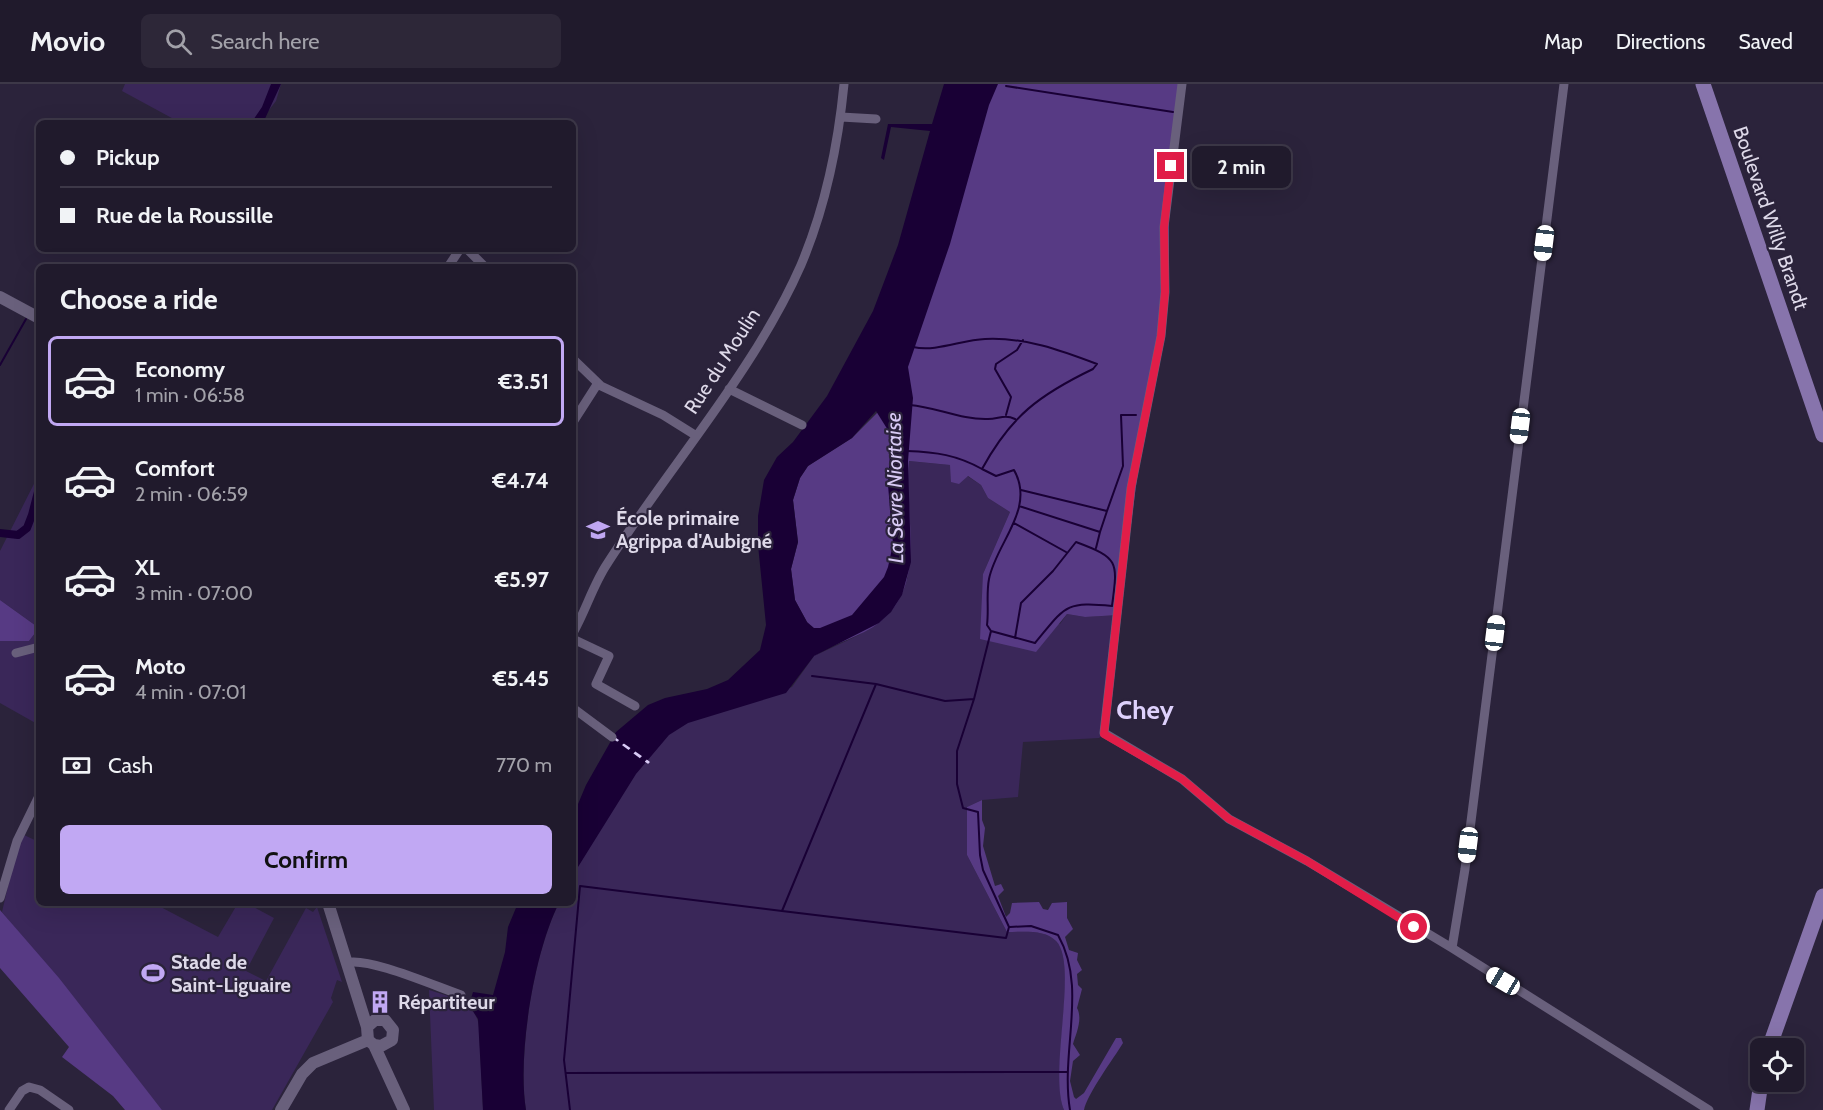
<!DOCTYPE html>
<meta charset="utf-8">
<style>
:root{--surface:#201a2c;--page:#2d2738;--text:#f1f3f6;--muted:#a2a1a9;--line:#3d3848;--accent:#c1a8f3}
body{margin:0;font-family:Cabin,sans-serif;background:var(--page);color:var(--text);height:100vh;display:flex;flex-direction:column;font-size:22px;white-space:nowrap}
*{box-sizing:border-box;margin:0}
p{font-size:20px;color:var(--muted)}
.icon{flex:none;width:33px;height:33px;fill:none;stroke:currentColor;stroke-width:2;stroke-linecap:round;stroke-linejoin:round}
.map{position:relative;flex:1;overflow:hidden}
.details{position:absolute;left:36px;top:180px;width:540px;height:642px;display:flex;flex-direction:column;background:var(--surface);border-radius:9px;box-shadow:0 6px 24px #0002,0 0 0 2px var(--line)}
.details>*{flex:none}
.top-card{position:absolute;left:36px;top:36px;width:540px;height:132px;border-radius:9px;box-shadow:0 6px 24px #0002,0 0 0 2px var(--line);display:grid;align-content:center;height:132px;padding:0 24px;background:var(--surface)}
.tools{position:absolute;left:1750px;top:954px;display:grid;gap:12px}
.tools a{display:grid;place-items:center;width:54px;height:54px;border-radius:9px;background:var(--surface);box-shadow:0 6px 24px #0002,0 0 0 2px var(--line);font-size:30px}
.end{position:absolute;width:27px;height:27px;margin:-14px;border:8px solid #e11d48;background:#fff;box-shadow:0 0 0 3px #fff}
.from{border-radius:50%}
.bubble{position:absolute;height:42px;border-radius:9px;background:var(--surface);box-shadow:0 6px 24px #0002,0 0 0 2px var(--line);font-size:20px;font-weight:700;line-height:42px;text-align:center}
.car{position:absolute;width:18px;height:36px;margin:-18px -9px;border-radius:8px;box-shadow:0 0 4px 2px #0007;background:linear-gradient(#fff 24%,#345 0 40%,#fff 0 76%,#345 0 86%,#fff 0)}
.top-card b{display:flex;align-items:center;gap:21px;height:57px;font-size:22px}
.top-card b+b{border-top:2px solid var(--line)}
.top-card i{width:15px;height:15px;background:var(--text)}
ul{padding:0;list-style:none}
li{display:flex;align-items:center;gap:18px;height:90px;margin:0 12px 9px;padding:0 12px;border:3px solid transparent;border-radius:9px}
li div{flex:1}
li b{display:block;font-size:22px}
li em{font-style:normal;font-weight:700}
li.active{border-color:var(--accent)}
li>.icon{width:54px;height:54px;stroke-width:1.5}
h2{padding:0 24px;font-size:27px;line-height:72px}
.pay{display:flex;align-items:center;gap:15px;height:66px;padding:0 24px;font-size:22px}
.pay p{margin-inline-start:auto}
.action{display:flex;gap:12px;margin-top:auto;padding:12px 24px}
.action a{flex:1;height:69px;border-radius:9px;background:var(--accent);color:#111;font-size:24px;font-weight:700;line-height:69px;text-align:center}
header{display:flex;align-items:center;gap:36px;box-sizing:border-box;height:84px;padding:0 30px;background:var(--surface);border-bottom:2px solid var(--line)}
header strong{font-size:28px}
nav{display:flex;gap:33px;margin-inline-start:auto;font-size:21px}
.search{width:420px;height:54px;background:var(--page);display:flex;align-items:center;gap:15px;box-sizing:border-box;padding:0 21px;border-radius:9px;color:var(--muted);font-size:22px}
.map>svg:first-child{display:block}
.green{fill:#3a2759}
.forest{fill:#573a84}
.water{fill:#190035;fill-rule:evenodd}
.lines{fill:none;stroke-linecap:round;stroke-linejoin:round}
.stream{stroke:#190035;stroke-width:2}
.canal{stroke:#190035;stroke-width:8}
.ferry{stroke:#d8caf5;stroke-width:1.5;stroke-dasharray:8 6;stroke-linecap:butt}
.minor{stroke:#69607c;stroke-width:9}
.tertiary{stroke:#69607c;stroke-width:12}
.primary{stroke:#8774ac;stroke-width:15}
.route{stroke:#e11d48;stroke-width:8}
.labels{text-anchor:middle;stroke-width:4.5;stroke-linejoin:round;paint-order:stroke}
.street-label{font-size:20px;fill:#ded9e9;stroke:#2b233b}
.poi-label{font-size:20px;font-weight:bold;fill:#ded9e9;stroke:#2b233b;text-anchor:start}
.water-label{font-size:21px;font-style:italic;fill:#d8caf5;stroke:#2b233b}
.district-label{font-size:26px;font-weight:bold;fill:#ded1fc;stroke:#2b233b}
</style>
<header>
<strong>Movio</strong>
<div class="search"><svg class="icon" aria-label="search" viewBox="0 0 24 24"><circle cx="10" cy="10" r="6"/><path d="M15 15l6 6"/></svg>Search here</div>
<nav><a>Map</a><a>Directions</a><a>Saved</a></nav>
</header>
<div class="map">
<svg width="1823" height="1026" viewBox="0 0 1823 1026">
<rect width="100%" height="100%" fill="#2b233b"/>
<path class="green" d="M125 0H281L276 17 259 39H181L122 7Z
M908 377 950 381 981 401 988 414 1010 428 983 490 1060 540 1067 530 1085 533 1119 531 1107 647 1099 654 1023 658 1018 713 982 716 967 723V771L1007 848C1022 848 1045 845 1056 857 1079 879 1049 990 1064 1026H526C517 972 534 868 559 819H573V791L656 647 792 603 814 572 859 551 891 528 908 493Z
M39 390V544L0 516V467Z
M39 544V641L0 619V557H29Z
M24 751 39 758V819H153L218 853 238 819H246L274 834 246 887 266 897 306 824 313 828 317 823 342 898 337 896 331 914 333 918 272 1026H162L2 828 17 763Z
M429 906C450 913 476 917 479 943L483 1026H434Z"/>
<path class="forest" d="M989 0H1185L1169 136V208L1145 334 1119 531 1085 533 1067 530 1036 568 980 555 983 490 1010 428 988 414 981 401 968 392 959 400 951 398 950 381 909 377C903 430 929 499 880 538 860 554 835 558 814 572L807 538 795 516 791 485 798 458 793 416 800 394 808 382 852 354 879 327Z
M0 516 39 544 29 557H0Z
M982 716V736L985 744 983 762 995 802 1001 800 1004 806 998 812 1006 833 1010 829 1012 819 1039 818 1043 825 1048 826 1052 819 1067 818V834L1073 845 1065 853 1069 866 1078 869 1077 876 1082 886 1077 890 1078 901 1082 905 1077 924C1083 935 1076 950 1073 960L1080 971 1073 977 1070 997 1074 1013 1076 1015 1084 1009 1116 954H1121L1123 959C1114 974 1087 1010 1084 1026H1064C1048 989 1079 880 1056 857 1045 845 1022 848 1007 848L967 771V723Z
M0 826 59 894 162 1026H125L113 1012 62 973 69 963 0 884Z"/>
<path class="water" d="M271 0H281L263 39H251L262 23Z
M944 0H998L989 21 950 160 908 283 913 314 908 377 911 478 902 511 891 528 879 539 814 572 786 609 688 639 669 651 636 690 573 791V732L586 701 616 648 648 621 665 614 707 605 728 596 760 566 766 541 758 461V432L764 396 777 373 793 358 827 312 873 227 898 161 930 47 891 43 884 76 881 74 888 40H932ZM876 327 891 351 888 401 893 460 888 483 884 493 852 531 820 544H814L807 538 795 516 791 485 798 458 793 416 800 394 808 382 852 354Z
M518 819H559C534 868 517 972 526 1026H483L478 935 469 921 473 908 493 911 505 868 508 843Z"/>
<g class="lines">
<path class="stream" d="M1006 2 1173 28
M913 263C937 268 961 256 985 255 1025 253 1060 266 1097 280L1093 285C1039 311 1011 332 982 385L996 392 1014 386C1036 425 996 459 989 495 986 510 989 525 987 541L991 547
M0 281 26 235
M910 321C936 323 961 336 988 335 999 335 1004 330 1015 335
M1006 331 1011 313 995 285 996 280 1017 266 1023 256
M907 367C936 368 957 371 982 385
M1021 406 1107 427 1100 448
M1019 422 1100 448 1096 464
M1107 427 1123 382 1121 331H1136
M1014 439 1066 468
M974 615 991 547 1035 559C1065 523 1064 517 1112 522 1118 477 1119 474 1076 458L1053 487 1021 519 1015 554
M782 827 1006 854 1009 843 983 786 980 771 978 728 963 724 957 700V667L974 615 945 617 876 600
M1010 843 1031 842 1058 851C1088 904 1060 967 1070 1026
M566 989 1067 988
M570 1026 564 976 580 802 782 827 876 600 812 592"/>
<path class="canal" d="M0 449 18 451 27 444 32 431 39 404"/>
<path class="ferry" d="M612 652 649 678 648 679 612 653Z"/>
<path class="minor" d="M1182 0 1164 143 1165 208 1161 252 1131 404 1104 649 1182 695 1229 735 1307 777 1452 864 1709 1026
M841 33 876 35
M467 165 485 183
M448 183 460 165
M573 275 601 302 663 331 695 351
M729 305 802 341
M573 338 598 299
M573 549C586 526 593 501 607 480 669 383 755 286 801 181 825 124 838 62 844 0
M573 555 609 572 596 600 635 622
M16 569 39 563
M573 624 612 653
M0 814 17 757 39 712
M1452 864 1465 785 1564 0
M346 879C367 872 437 903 461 911
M9 1026 22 1007 29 1003 40 1006 69 1026"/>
<path class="tertiary" d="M0 213 39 234
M328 819 367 943 368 956 374 961 381 962 392 956 393 946 385 936H375L367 943
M374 961 404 1026
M281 1026 302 990 313 979 368 956"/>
<path class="primary" d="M1703 0 1823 351
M1769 964 1823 812
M1757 1026 1761 998"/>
</g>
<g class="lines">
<path class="route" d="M1171 82 1164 143 1165 208 1161 252 1131 404 1104 650 1182 695 1229 735 1307 777 1414 843"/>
</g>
<defs>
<g id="school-bare" transform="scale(1.8)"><path d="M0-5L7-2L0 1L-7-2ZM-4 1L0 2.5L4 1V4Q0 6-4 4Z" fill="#c1a8f3" stroke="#2b233b" stroke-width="2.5" paint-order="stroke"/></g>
<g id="stadium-bare" transform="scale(1.8)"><path d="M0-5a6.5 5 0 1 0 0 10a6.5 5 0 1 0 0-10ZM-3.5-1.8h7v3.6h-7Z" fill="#c1a8f3" stroke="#2b233b" stroke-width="2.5" paint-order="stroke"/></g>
<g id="building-bare" transform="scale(1.8)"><path d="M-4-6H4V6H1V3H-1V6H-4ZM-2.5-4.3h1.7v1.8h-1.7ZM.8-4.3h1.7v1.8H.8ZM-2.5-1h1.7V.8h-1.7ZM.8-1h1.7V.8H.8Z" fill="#c1a8f3" stroke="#2b233b" stroke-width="2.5" paint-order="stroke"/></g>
</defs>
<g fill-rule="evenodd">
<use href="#school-bare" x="598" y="446"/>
<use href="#stadium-bare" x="153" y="889"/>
<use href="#building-bare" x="380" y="918"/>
</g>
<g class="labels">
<g class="street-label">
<text transform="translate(1771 134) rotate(71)" y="7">Boulevard Willy Brandt</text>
<text transform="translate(722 277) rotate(-57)" y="7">Rue du Moulin</text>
</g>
<g class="poi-label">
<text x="616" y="441">École primaire<tspan x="616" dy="23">Agrippa d'Aubigné</tspan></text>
<text x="171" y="885">Stade de<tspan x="171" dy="23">Saint-Liguaire</tspan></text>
<text x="398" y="925">Répartiteur</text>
</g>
<g class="water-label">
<text transform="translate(895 404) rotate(-91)" y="7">La Sèvre Niortaise</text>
</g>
<g class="district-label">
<text x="1145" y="635">Chey</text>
</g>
</g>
</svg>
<div class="tools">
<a><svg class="icon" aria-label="locate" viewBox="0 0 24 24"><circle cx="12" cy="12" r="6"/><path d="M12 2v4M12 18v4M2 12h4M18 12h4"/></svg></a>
</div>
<i class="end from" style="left:1414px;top:843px"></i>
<i class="end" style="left:1171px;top:82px"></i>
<div class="bubble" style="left:1192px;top:62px;width:99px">2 min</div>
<i class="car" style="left:1544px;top:159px;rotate:187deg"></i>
<i class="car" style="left:1520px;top:342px;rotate:187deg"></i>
<i class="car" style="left:1495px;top:549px;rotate:7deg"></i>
<i class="car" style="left:1468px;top:761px;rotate:187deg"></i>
<i class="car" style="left:1503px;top:897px;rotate:301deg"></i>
<div class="top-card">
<b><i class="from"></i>Pickup</b>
<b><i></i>Rue de la Roussille</b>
</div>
<section class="details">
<h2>Choose a ride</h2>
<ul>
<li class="active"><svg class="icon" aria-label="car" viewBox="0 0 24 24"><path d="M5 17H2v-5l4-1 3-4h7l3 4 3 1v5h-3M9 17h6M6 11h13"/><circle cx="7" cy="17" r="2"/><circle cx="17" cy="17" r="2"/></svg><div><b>Economy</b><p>1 min · 06:58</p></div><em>€3.51</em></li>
<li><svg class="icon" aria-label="car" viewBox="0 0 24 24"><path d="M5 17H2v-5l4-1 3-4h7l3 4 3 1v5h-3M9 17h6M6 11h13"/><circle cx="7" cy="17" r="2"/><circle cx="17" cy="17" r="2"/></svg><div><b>Comfort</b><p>2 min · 06:59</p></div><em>€4.74</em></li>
<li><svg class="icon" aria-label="car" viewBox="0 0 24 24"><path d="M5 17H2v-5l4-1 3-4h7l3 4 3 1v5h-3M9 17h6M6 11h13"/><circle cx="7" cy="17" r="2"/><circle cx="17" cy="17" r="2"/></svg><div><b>XL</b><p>3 min · 07:00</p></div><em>€5.97</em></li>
<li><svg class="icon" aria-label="car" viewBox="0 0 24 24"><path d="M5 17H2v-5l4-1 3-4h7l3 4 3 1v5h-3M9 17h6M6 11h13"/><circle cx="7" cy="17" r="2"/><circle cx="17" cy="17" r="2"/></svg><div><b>Moto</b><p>4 min · 07:01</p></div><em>€5.45</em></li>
</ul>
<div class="pay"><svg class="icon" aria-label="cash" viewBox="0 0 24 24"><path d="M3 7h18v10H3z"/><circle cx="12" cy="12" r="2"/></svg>Cash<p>770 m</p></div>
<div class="action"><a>Confirm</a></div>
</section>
</div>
